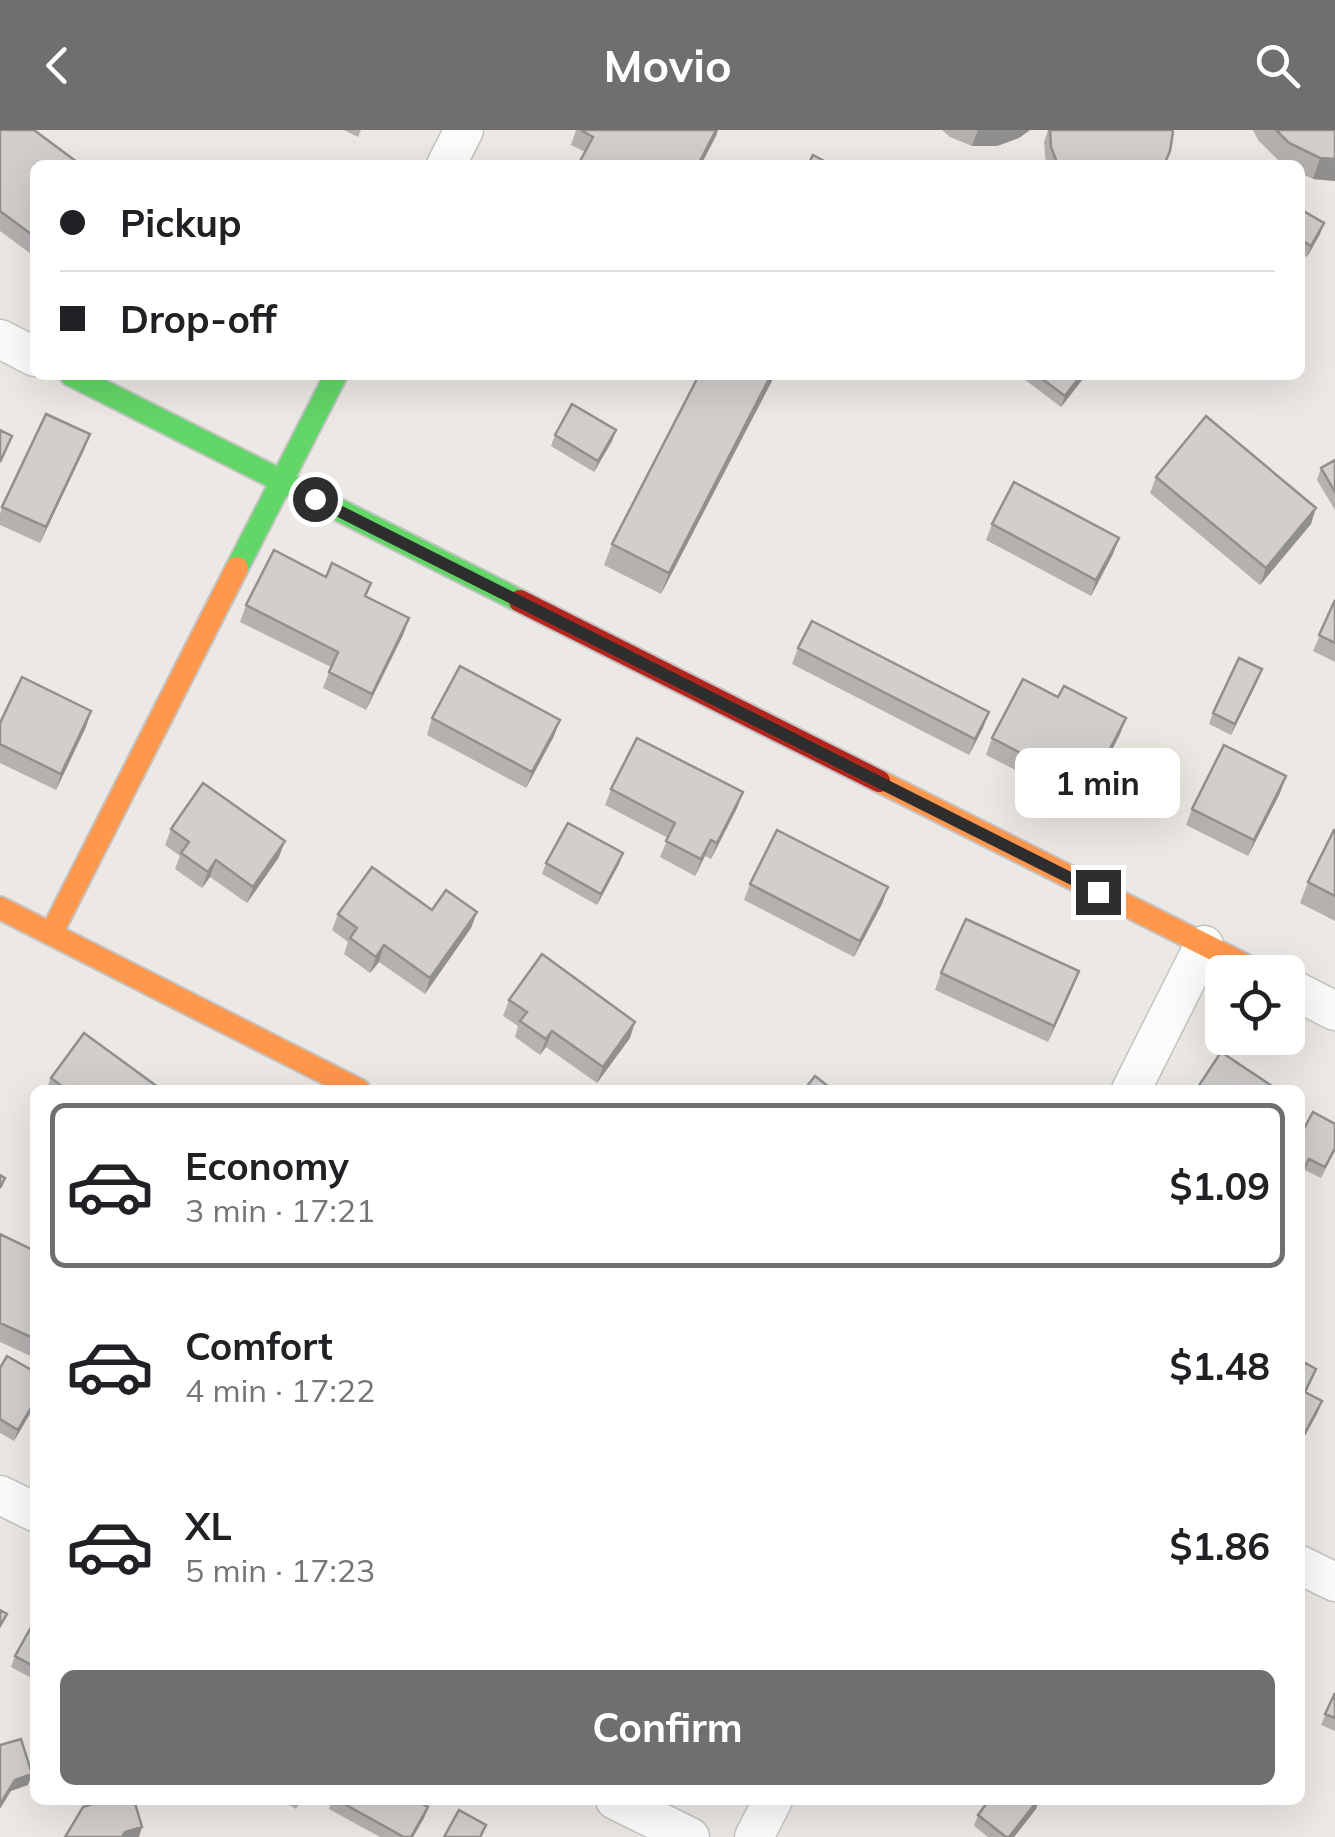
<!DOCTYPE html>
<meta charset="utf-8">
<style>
:root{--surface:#fff;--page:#f2f2f2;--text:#202124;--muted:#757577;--line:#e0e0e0;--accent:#706f6e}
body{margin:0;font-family:Mulish,sans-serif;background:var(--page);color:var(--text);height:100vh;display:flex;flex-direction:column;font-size:38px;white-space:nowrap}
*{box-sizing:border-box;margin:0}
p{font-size:32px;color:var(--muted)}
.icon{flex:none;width:55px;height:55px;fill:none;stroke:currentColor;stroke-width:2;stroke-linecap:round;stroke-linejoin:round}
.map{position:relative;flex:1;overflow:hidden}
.drawer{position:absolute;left:30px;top:955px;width:1275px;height:720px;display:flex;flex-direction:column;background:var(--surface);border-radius:15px;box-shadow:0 10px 40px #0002}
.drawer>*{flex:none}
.top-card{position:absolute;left:30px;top:30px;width:1275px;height:220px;border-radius:15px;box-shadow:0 10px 40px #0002;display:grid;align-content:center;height:220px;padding:0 30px;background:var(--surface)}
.buttons{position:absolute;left:1205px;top:825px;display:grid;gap:20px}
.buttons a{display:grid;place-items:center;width:100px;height:100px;border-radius:15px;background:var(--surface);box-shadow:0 10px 40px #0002;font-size:50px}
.end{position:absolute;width:45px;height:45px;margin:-22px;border:12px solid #2e2e2e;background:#fff;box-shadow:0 0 0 5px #fff}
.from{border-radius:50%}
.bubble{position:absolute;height:70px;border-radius:15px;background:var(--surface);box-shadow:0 10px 40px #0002;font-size:32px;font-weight:700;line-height:70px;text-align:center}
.top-card b{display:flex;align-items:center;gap:35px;height:95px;font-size:38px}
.top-card b+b{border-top:2px solid var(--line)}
.top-card i{width:25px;height:25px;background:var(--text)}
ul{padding:18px 0 0;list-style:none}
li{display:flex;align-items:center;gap:30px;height:165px;margin:0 20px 15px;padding:0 10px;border:5px solid transparent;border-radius:15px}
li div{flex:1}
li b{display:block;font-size:38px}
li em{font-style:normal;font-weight:700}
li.current{border-color:var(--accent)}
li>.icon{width:90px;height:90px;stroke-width:1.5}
.action{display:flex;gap:20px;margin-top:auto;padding:20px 30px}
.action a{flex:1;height:115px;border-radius:15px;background:var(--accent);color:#fff;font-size:40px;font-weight:700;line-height:115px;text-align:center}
header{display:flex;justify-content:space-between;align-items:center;height:130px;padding:0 30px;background:var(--accent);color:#fff;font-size:45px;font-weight:700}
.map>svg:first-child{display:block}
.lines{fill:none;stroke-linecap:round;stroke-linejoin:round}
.street-casing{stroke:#c5c4c5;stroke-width:41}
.fast-casing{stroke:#c5c4c5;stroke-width:26}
.slow-casing{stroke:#c5c4c5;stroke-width:26}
.jam-casing{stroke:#c5c4c5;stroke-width:26}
.street{stroke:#fcfcfb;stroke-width:38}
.fast{stroke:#63d668;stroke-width:22}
.slow{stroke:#ff974d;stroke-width:22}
.jam{stroke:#b3261e;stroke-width:22}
.wall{fill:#b4b1af}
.shaded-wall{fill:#92908e}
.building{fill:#d1cecb;stroke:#92908e;stroke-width:2.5}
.route{stroke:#2e2e2e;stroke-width:12}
</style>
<header><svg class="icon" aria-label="back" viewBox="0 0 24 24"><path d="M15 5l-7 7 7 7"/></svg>Movio<svg class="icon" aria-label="search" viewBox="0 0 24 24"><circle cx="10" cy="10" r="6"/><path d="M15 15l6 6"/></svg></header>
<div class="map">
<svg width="1335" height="1707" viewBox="0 0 1335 1707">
<rect width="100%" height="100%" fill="#ece8e4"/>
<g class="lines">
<g class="street-casing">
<path id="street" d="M446 35 464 0
M0 209 35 227
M1288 857 1335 881
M1131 960 1204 815
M0 1365 35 1382
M1300 1435 1335 1452
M615 1670 690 1707
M754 1707 773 1670"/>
</g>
<g class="fast-casing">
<path id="fast" d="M71 245 520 471
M237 438 336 245"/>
</g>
<g class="slow-casing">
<path id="slow" d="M879 651 1259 842
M0 778 359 960
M51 804 237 438"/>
</g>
<g class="jam-casing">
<path id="jam" d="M520 471 879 651"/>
</g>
<use href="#street" class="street"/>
<use href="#fast" class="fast"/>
<use href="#slow" class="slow"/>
<use href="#jam" class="jam"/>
</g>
<path class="wall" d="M0 0 35 35V127L0 101Z
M344 0H361L358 7Z
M576 0H718L716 6 585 22 571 15Z
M942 0H1030L1019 8 997 16H972L950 7Z
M1048 0H1172L1165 35H1046L1044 12Z
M1253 0H1335V51L1313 49 1300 43V35L1282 34 1258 10Z
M1300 79 1320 104 1307 127 1300 123Z
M699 245H775L661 464 604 435 612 414Z
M1020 245H1086L1061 277 1020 246Z
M616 300 612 311 594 342 551 316 555 305Z
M84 320 40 413 0 395V384L2 377Z
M1335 330V380L1317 350 1321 338Z
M1156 347 1311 394 1260 455 1150 363Z
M992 394 1113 424 1091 466 986 410Z
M326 447 371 453 366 466 409 488 403 505 366 580 323 558 331 537 240 492 246 475Z
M1335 470V532L1313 521Z
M798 518 983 598 969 625 792 534Z
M1258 550 1231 605 1209 594 1213 583Z
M1058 567 1126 588 1120 604 1084 675 986 625 992 608Z
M432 588 554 606 526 658 427 605Z
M0 593 86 597 56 660 0 633Z
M1286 646 1280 663 1248 726 1186 695 1192 679Z
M611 659 743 662 737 678 711 729 705 726 695 746 660 727 668 708 605 675Z
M171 699 279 727 247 773 210 747 202 758 175 739 180 726 165 715Z
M1335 700V791L1300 773 1308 752Z
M546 733 619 734 597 775 542 744Z
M750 754 888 757 882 774 854 827 744 770Z
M432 780 477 782 471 798 425 864 379 832 370 843 344 824 348 812 332 800 338 784Z
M941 843 1073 857 1048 912 935 860Z
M509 870 630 908 597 953 546 917 540 925 515 907 518 896 503 886Z
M51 948 162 960H46Z
M1300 1006 1335 1021 1321 1048 1305 1040 1300 1050Z
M0 1104 35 1121V1228L0 1212Z
M0 1238 35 1275 14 1311 0 1303Z
M35 1490V1550L11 1537 15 1526Z
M1335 1563V1601L1321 1595Z
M281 1670H301L296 1679Z
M332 1670H415L428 1677 424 1688 413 1707H380L329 1679Z
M989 1670H1039L1036 1679 1014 1707H988L974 1696 978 1685Z"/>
<path class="shaded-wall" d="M716 0H718L716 6 701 35H698Z
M978 0H1030L1019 8 997 16H972Z
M1320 28 1335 29V51L1313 49Z
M1324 93 1320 104 1307 127 1311 116Z
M771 245H775L661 464 669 443Z
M1081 245H1086L1061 277 1065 266Z
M616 300 612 311 594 342 598 331Z
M90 304 84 320 40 413 46 397Z
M1316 378 1311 394 1260 455 1266 438Z
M1119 408 1113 424 1091 466 1096 450Z
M409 488 403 505 366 580 372 564Z
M1262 539 1258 550 1231 605 1235 594Z
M91 581 86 597 56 660 61 644Z
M989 582 983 598 969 625 975 609Z
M1126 588 1120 604 1084 675 1089 659Z
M560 590 554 606 526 658 532 642Z
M1286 646 1280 663 1248 726 1254 710Z
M743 662 737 678 711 729 717 713Z
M711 710 705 726 695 746 701 729Z
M285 711 279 727 247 773 253 757Z
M623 723 619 734 597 775 601 764Z
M216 730 210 747 202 758 208 742Z
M888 757 882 774 854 827 860 811Z
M477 782 471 798 425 864 430 848Z
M384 815 379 832 370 843 376 827Z
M1079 841 1073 857 1048 912 1054 896Z
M635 892 630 908 597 953 603 937Z
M552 901 546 917 540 925 546 909Z
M35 1271V1275L14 1311 18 1300Z
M1322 1271 1318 1282 1300 1315V1312Z
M32 1644 28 1655 11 1661 0 1679V1674L15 1650Z
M1038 1670 1036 1679 1014 1707H1009Z
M428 1677 424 1688 413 1707H411Z
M142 1697 139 1707H122L125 1702Z"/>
<path class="building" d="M0 0H34L81 35H35V107L0 81Z
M580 0H716L698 35H578L593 7Z
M1050 0H1172L1173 2 1170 21 1164 35H1058L1051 17Z
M1276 0H1335V29L1320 28 1289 13Z
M813 25 832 35H808Z
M1300 79 1324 93 1311 116 1300 109Z
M699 245H771L669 443 612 414Z
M1037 245H1081L1065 266Z
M572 274 616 300 598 331 555 305Z
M46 284 90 304 46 397 2 377Z
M1206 286 1316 378 1266 438 1156 347Z
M0 300 12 306 0 332Z
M1335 330V362L1321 338Z
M1014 352 1119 408 1096 450 992 394Z
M274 420 326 447 332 433 371 453 365 466 409 488 372 564 329 542 338 522 246 475Z
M1335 470V513L1319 505Z
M812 491 989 582 975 609 798 518Z
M1239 528 1262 539 1235 594 1213 583Z
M460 536 560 590 532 642 432 588Z
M22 547 91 581 61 644 0 614V593Z
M1023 549 1058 567 1064 556 1126 588 1089 659 992 608Z
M637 608 743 662 717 713 711 710 701 729 666 711 675 693 611 659Z
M1224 615 1286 646 1254 710 1192 679Z
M203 653 285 711 253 757 216 730 208 742 181 723 189 712 171 699Z
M568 693 623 723 601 764 546 733Z
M777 700 888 757 860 811 750 754Z
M1334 700H1335V766L1308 752Z
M372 737 432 780 446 760 477 782 430 848 384 815 376 827 350 808 357 798 338 784Z
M966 789 1079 841 1054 896 941 843Z
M542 824 635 892 603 937 552 901 546 909 520 891 527 882 509 870Z
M84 903 162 960H67L51 948Z
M1221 922 1278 960H1196Z
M815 946 833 960H804Z
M1313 982 1335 994V1018L1325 1037 1309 1029 1302 1042 1300 1041V1006Z
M0 1045 5 1048 0 1058Z
M0 1104 35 1121V1209L0 1193Z
M7 1226 35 1242V1271L18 1300 0 1289V1238Z
M1300 1230 1316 1239 1305 1262 1322 1271 1300 1312Z
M0 1480 7 1484 0 1496Z
M35 1490V1537L15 1526Z
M1335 1563V1588L1325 1584Z
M21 1609 32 1644 15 1650 0 1674V1615Z
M104 1670H134L142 1697 125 1702 122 1707H65L83 1677Z
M337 1670H415L428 1677 411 1707H404Z
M989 1670H1038L1009 1707H1006L978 1685Z
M459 1680 486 1695 480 1707H444Z"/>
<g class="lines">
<path class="route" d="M315 369 1098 762"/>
</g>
</svg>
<div class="buttons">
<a><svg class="icon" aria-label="locate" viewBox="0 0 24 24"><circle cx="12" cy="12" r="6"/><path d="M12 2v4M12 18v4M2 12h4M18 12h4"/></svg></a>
</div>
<i class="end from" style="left:315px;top:369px"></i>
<i class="end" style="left:1098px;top:762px"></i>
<div class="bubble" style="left:1015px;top:618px;width:165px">1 min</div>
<div class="top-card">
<b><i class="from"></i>Pickup</b>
<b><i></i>Drop-off</b>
</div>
<section class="drawer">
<ul>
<li class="current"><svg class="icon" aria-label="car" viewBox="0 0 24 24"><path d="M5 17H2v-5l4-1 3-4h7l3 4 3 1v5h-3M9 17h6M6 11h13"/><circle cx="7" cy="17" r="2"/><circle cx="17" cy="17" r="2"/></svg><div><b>Economy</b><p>3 min · 17:21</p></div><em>$1.09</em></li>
<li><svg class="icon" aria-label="car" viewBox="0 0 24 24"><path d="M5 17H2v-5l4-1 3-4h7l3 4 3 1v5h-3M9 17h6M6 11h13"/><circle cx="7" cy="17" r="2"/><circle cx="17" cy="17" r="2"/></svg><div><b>Comfort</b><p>4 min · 17:22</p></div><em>$1.48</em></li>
<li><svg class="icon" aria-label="car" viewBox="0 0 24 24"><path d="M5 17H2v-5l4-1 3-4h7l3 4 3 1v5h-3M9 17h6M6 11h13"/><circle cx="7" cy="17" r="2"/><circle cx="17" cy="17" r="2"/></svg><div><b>XL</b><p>5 min · 17:23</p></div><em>$1.86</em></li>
</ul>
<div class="action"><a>Confirm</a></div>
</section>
</div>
